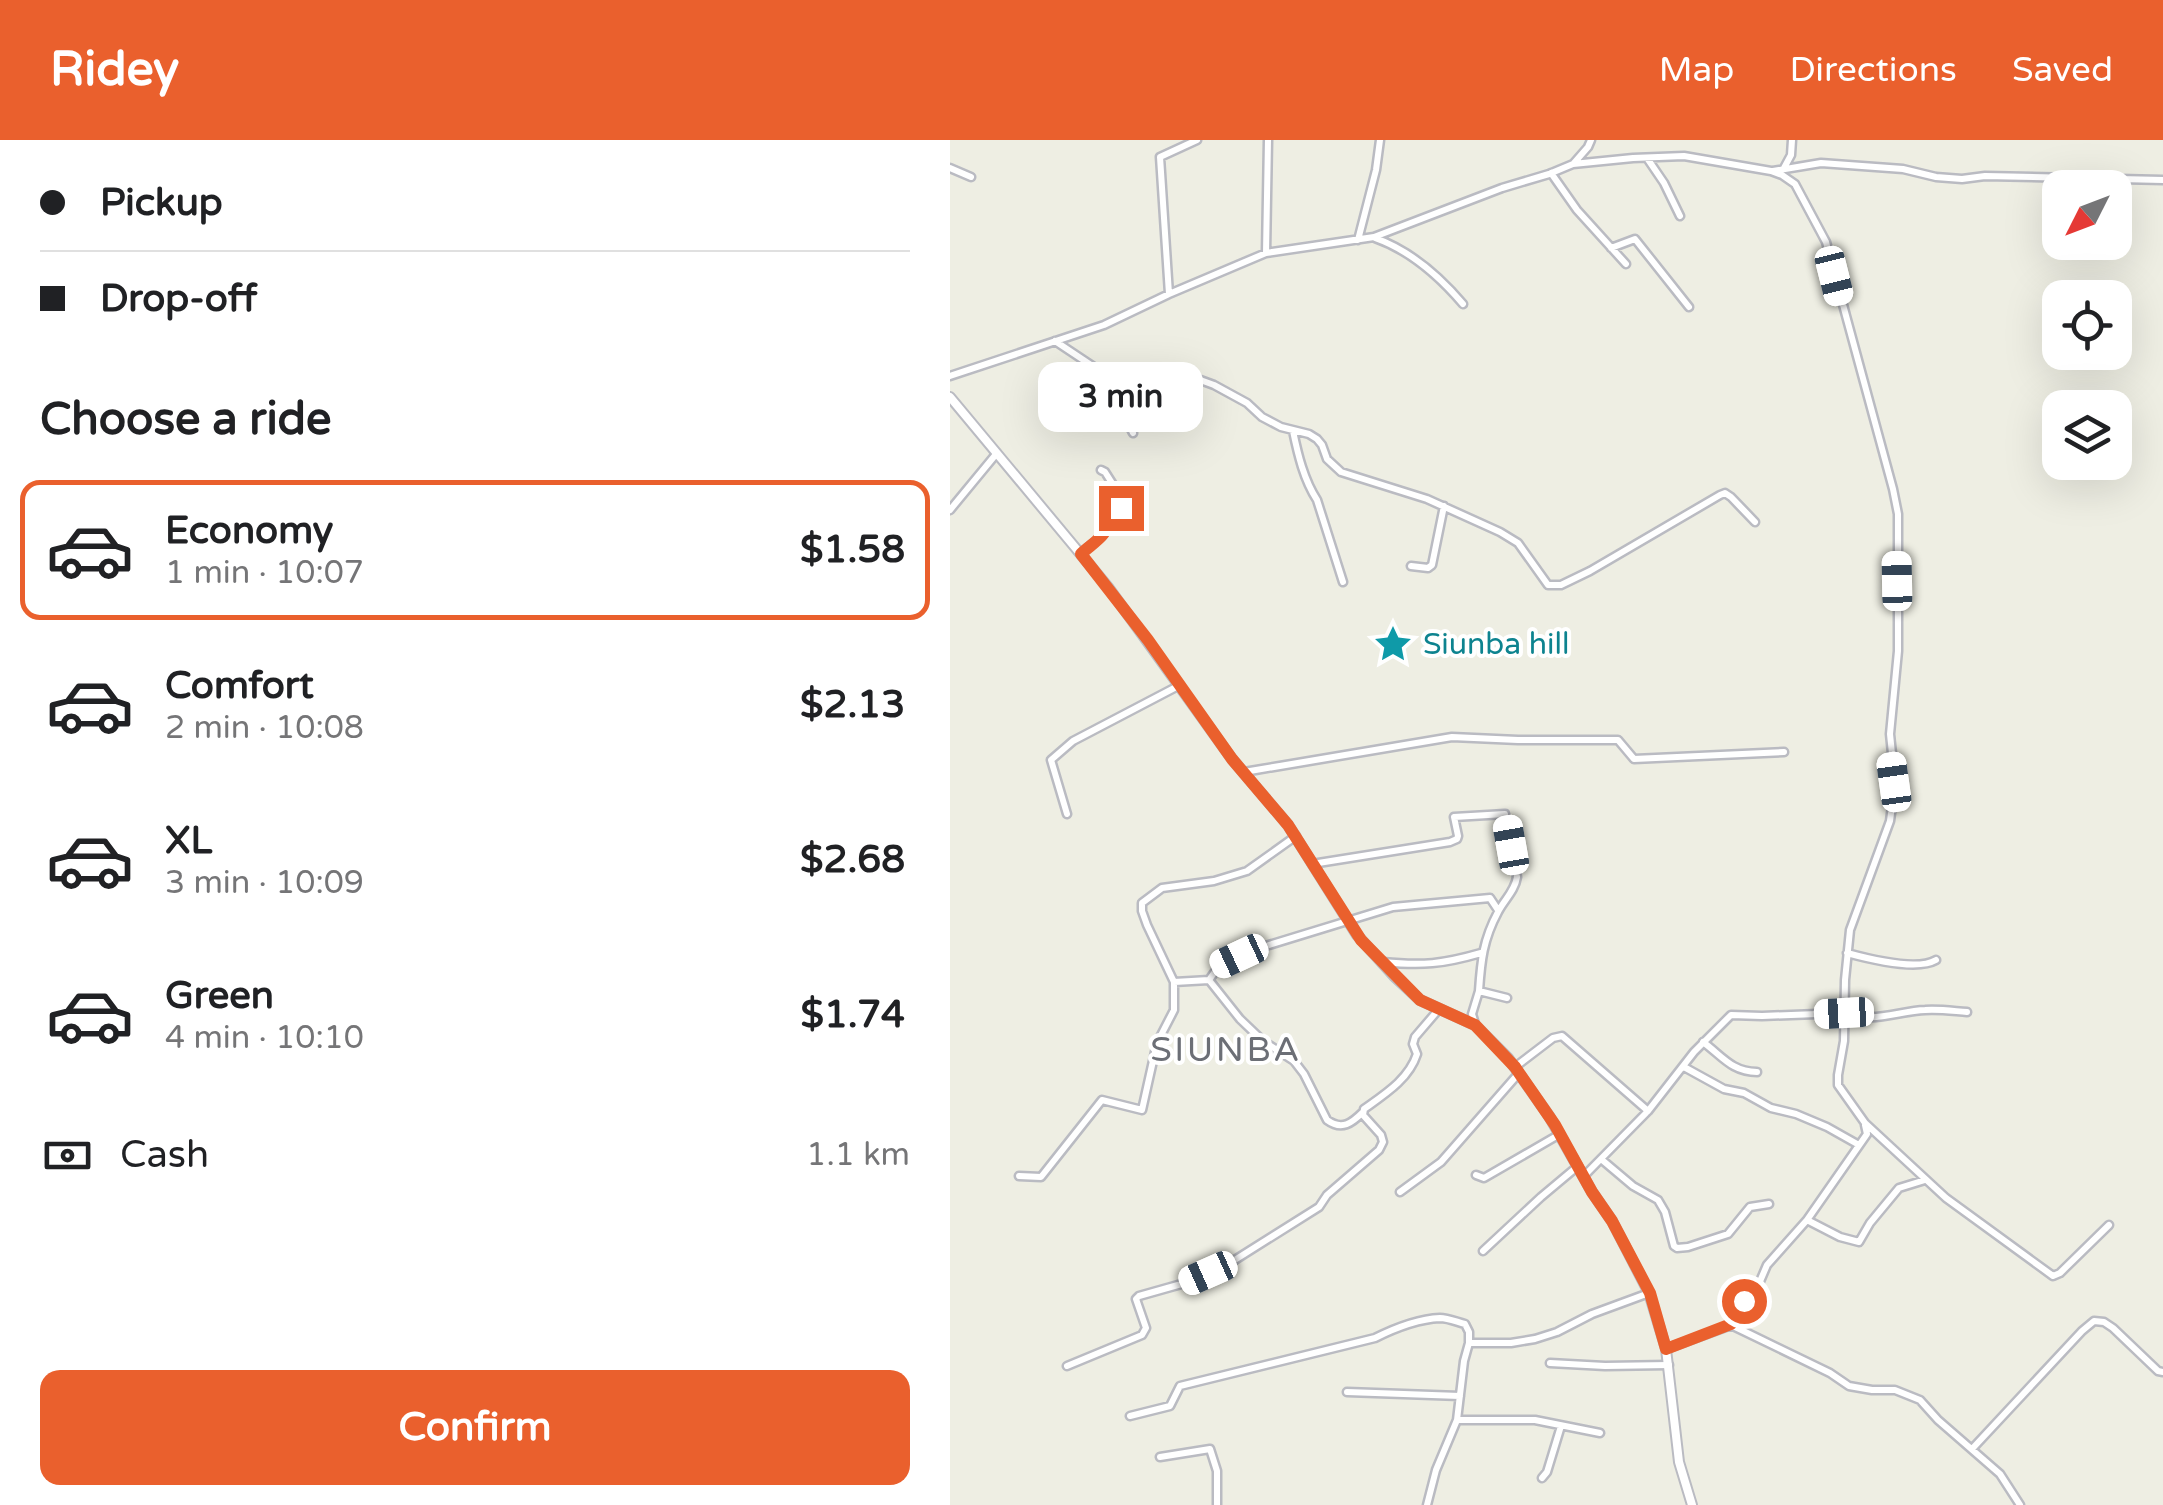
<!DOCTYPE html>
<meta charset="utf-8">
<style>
:root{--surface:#fff;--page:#f2f2f2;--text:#202124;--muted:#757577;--line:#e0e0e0;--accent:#ea602d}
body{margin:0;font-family:"Varela Round",sans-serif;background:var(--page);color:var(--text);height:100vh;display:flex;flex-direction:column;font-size:38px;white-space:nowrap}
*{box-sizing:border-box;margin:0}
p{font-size:32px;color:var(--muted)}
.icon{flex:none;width:55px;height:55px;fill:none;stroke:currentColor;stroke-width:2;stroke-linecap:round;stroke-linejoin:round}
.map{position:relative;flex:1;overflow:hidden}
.details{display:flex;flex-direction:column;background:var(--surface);width:950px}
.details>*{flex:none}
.guide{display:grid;align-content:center;height:220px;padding:0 40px;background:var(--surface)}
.needle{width:65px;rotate:228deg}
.controls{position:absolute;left:1092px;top:30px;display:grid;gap:20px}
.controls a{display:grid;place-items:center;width:90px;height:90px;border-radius:20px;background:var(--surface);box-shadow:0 10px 40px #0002;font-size:50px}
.end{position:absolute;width:45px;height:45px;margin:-22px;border:12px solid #ea602d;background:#fff;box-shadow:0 0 0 5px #fff}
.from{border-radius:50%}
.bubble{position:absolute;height:70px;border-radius:20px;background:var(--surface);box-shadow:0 10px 40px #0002;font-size:32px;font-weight:700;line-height:70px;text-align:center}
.car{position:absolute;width:30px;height:60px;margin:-30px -15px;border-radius:12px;box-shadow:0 0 8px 2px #0007;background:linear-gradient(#fff 24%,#345 0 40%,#fff 0 76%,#345 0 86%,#fff 0)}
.guide b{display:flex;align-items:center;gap:35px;height:95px;font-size:38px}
.guide b+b{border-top:2px solid var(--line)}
.guide i{width:25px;height:25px;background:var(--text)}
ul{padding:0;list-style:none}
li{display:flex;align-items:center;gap:30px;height:140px;margin:0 20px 15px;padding:0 20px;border:5px solid transparent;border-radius:20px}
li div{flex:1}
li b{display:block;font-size:38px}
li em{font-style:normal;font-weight:700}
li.current{border-color:var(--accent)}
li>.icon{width:90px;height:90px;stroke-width:1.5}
h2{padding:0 40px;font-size:45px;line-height:120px}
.pay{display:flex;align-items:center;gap:25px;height:110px;padding:0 40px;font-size:38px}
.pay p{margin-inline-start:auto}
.button{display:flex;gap:20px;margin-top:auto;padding:20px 40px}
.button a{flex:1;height:115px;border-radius:20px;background:var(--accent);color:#fff;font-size:40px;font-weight:700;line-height:115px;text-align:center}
header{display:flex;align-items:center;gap:60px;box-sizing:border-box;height:140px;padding:0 50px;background:var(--accent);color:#fff}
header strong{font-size:48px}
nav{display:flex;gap:55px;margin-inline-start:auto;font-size:35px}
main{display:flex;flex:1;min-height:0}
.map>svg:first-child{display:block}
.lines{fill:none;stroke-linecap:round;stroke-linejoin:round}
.minor-casing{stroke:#babbc2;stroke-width:11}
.tertiary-casing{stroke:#babbc2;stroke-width:12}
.minor{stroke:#fff;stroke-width:6}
.tertiary{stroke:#fff;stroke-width:8}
.route{stroke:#ea602d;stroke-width:12}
.labels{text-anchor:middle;stroke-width:8;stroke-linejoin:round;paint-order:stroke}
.culture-label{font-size:30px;fill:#0d838f;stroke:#fff;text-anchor:start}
.quarter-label{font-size:35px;letter-spacing:2.5px;fill:#6c6f76;stroke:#fff}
</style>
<header>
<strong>Ridey</strong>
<nav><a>Map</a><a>Directions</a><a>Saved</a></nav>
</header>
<main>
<section class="details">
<div class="guide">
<b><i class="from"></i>Pickup</b>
<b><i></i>Drop-off</b>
</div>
<h2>Choose a ride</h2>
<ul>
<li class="current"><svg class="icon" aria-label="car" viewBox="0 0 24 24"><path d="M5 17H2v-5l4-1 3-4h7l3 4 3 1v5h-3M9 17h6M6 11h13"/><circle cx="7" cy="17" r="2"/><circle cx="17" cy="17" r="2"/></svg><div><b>Economy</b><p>1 min · 10:07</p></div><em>$1.58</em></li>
<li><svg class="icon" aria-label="car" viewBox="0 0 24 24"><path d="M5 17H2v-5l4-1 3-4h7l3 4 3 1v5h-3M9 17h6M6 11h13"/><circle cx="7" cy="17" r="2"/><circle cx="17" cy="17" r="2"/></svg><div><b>Comfort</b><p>2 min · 10:08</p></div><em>$2.13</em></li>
<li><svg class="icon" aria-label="car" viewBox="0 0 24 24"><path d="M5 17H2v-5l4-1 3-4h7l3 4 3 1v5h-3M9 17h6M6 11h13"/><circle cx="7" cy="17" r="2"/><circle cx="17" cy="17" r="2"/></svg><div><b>XL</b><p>3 min · 10:09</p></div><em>$2.68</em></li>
<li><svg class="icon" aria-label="car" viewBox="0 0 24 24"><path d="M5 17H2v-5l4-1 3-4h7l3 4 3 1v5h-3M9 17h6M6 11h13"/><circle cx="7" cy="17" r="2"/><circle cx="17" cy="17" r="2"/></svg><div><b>Green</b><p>4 min · 10:10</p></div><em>$1.74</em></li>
</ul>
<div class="pay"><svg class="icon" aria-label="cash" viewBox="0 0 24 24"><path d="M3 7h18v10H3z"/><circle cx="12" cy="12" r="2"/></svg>Cash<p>1.1 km</p></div>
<div class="button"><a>Confirm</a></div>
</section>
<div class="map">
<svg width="1213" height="1365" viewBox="0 0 1213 1365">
<rect width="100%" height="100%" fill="#eeeee3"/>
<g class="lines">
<g class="minor-casing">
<path id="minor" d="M697 18 714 43 730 76
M624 23 638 7 641 0
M0 28 21 37
M834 28 841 15 842 0
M823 31 871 23 953 29 986 37 1012 39 1035 36 1213 40
M601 33 627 70 676 124
M425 98C459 110 490 137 513 164
M408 100 426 30 430 0
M661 108 685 99 739 167
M316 113 318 0
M219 154 210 17 247 0
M105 201 147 229 160 233 203 229 234 234 264 245 297 263 312 277 331 287 359 294 367 299 372 305 377 319 391 332 477 359 550 392 568 403 598 445H611L640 431 770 355 775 353 781 357 805 382
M162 232 165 258 183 293
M0 236 154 185 219 154 316 113 424 97 552 48 599 34 623 24 683 18 734 16 821 31 832 35 845 44 876 102 943 349 948 374V511L940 594 945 643 940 681 900 790 895 840 894 901 888 935V945L915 983 996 1058 1103 1136 1110 1133 1159 1085
M343 291C348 315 354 340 367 360L393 442
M0 370 47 313
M131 413 151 397 159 387 158 379 176 365 155 332 151 330
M461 426 478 428 482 425 494 366
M294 632 502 597 568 600H668L684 619 834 612
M117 674 101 620 123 601 230 545
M362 724 500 702 507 699 508 696 504 677 555 674 567 737C565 751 554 760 548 772 533 800 531 821 529 851
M897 813C919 819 967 831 986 820
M433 822C472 826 493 824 531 813
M259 840 290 879 313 901 344 921 354 934 377 980C392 991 402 983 413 972
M224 842 259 840 269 826 309 808 443 767 540 758 548 770
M525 884 522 874 529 851 557 858
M753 902C772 916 782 932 807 932
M565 927 603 898 612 896 698 971
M734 927 774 949 794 953 821 968 846 974 877 987 909 1005
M651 1019 683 1046 708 1060 715 1072 724 1106 727 1108 738 1107 778 1094 800 1067 819 1064
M526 1035 534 1038 610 994
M69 1036 91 1037 152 960 192 970 207 903 224 870V842L197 785 192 771V763L212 748 264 741 297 731 346 696
M634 1036 698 971 744 912 781 875 812 876 894 873C920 884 949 871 975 870 989 869 1003 871 1017 872
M450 1052 491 1022 569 933
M857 1080 890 1097 909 1102 920 1083 949 1048 975 1040
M533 1111 591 1057 628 1026
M781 1185 795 1161 808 1146 817 1125 857 1080 917 994 915 985
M716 1209 781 1185 880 1233 899 1246 922 1250H945L970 1260 988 1280 1050 1334 1070 1365
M600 1223 655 1226 719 1225
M117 1226 192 1195 196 1188 186 1159 189 1156 235 1143 280 1123 369 1067 377 1055 429 1010 433 1002 431 995 413 975 414 969C435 954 459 939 467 914L463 904 465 897 489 869
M397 1252 510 1256
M180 1276 220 1266 230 1246 425 1198C445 1188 468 1179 490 1178 498 1178 507 1182 515 1184L519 1192V1203H561L585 1199 607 1192 642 1174 699 1153
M507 1280H585L650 1293
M1022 1309 1132 1191 1144 1181 1154 1182 1163 1188 1208 1231 1213 1232
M210 1317 260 1309 267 1331V1365
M592 1338 597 1332 611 1286
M477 1365 486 1330 507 1280 514 1221 519 1203"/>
</g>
<g class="tertiary-casing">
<path id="tertiary" d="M0 257 158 447 282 619 338 685 407 795 444 836 470 860 525 885 558 918 599 976 642 1052 662 1081 699 1153 716 1209 729 1322 742 1365"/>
</g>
<use href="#minor" class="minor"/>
<use href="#tertiary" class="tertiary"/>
</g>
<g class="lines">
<path class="route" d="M171 368 158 378C160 395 142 403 131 414L198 500 282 619 338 685 411 800 470 860 525 885 565 927 605 985 642 1052 662 1081 700 1153 716 1209 781 1184 794 1161"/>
</g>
<defs>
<g id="sight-bare" transform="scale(3)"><path d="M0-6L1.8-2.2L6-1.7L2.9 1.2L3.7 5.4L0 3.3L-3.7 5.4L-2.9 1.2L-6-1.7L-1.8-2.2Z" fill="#0f9aa8" stroke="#fff" stroke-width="2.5" paint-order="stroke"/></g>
</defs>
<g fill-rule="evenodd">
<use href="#sight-bare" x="443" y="504"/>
</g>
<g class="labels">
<g class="culture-label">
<text x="473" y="514">Siunba hill</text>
</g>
<g class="quarter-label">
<text x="276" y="921">SIUNBA</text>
</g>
</g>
</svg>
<div class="controls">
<a><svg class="needle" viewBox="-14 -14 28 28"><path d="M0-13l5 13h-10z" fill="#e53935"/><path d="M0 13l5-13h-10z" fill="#757577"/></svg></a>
<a><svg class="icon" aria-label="locate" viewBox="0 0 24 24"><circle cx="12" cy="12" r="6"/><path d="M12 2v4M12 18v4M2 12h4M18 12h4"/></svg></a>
<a><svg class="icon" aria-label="layers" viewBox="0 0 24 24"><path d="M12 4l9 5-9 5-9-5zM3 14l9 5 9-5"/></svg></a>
</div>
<i class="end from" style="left:794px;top:1161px"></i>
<i class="end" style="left:171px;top:368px"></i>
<div class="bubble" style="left:88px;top:222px;width:165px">3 min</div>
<i class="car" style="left:884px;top:136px;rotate:166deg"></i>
<i class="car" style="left:947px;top:441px;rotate:359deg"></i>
<i class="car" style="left:944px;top:642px;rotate:352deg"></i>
<i class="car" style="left:561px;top:705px;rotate:350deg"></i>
<i class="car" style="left:289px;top:816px;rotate:245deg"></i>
<i class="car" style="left:894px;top:873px;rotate:267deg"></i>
<i class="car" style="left:258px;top:1133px;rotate:246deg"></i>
</div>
</main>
